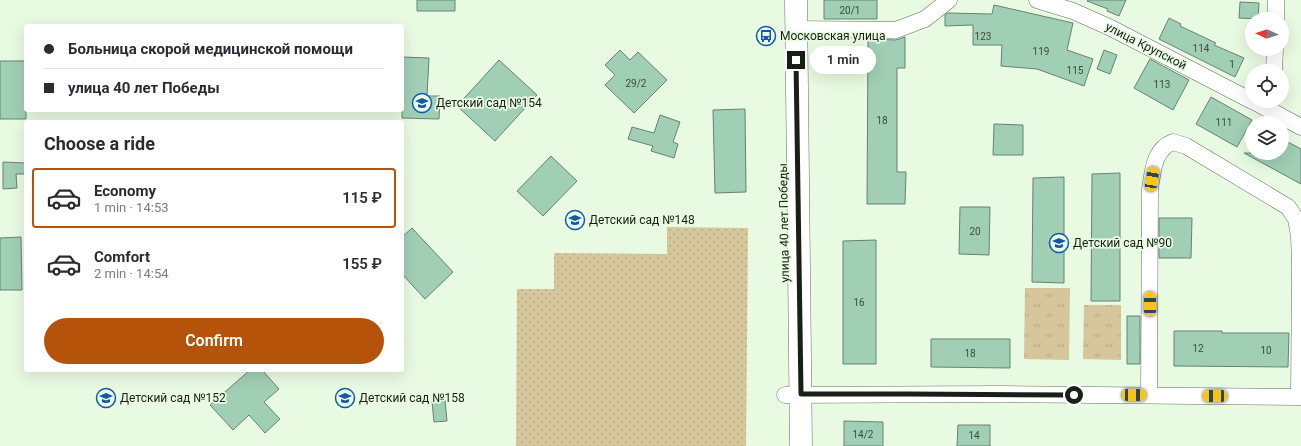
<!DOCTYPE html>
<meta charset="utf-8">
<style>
:root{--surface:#fff;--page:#f7f7f7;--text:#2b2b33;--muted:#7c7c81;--line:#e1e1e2;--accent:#b45309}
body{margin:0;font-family:Roboto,sans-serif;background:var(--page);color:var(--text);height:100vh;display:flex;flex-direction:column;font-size:15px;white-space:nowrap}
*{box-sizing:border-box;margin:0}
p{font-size:13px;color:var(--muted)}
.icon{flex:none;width:22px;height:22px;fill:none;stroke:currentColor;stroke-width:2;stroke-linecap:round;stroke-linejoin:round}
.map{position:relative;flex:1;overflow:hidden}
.details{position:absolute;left:24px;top:120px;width:380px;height:252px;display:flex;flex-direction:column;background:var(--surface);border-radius:4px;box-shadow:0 4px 16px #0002}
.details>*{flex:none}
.top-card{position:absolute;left:24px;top:24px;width:380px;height:88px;border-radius:4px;box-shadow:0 4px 16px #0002;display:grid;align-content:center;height:88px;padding:0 20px;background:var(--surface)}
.needle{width:26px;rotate:274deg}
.fabs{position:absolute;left:1245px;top:12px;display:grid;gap:8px}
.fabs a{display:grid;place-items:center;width:44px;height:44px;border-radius:50%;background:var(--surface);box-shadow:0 4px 16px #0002;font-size:20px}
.end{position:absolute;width:18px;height:18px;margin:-9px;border:5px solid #191f16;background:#fff;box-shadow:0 0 0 2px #fff}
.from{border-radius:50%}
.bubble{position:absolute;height:28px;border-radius:14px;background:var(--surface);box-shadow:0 4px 16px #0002;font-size:13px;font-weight:600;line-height:28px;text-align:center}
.car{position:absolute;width:12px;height:24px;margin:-12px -6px;border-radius:5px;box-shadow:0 0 3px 1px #0007;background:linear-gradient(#f5c518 24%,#345 0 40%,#f5c518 0 76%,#345 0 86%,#f5c518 0)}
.top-card b{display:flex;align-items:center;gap:14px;height:38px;font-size:15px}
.top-card b+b{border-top:1px solid var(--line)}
.top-card i{width:10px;height:10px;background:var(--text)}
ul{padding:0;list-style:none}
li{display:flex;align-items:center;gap:12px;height:60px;margin:0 8px 6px;padding:0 12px;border:2px solid transparent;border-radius:4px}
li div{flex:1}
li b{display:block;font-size:15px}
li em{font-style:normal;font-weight:600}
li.current{border-color:var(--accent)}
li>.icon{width:36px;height:36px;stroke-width:1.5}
h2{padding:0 20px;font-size:18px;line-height:48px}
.button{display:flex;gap:8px;margin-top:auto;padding:8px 20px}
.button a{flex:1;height:46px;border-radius:24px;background:var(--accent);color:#fff;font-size:16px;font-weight:600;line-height:46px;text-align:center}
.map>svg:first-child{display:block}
.grass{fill:url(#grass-dots)}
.park{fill:url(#park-tufts)}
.building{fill:#a0cfb5;stroke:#688173}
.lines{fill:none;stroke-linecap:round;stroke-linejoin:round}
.street-casing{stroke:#63725d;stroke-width:17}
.secondary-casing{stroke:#63725d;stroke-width:23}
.street{stroke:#fff;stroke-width:16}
.secondary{stroke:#fff;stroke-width:22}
.route{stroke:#191f16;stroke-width:5}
.labels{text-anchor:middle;stroke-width:3.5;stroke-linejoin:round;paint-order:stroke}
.number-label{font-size:10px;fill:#3b4b3e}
.poi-label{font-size:12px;fill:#191f16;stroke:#e9fae2;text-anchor:start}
.street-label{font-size:12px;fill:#191f16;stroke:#e9fae2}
</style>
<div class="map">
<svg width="1301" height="446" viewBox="0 0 1301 446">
<defs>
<pattern id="grass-dots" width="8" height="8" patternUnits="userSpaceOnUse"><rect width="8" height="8" fill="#d6c69c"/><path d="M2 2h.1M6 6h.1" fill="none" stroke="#b7aa86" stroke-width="1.8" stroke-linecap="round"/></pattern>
<pattern id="park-tufts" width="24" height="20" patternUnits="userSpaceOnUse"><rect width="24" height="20" fill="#d6c69c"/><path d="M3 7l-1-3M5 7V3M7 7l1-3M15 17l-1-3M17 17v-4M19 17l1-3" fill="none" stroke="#b7aa86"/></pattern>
</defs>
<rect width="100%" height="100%" fill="#e9fae2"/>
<path class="grass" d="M667 227 748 228 746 446H516L517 289H554V253L667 254Z"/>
<path class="park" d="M1025 288H1070L1069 360 1024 359Z
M1084 305H1121V360L1083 359Z"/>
<path class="building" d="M417 0H455V11H417Z
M824 0H877V19H824Z
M1088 0H1126L1119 16 1107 11 1108 9 1087 1Z
M1240 2 1259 3 1258 19 1239 18Z
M994 5 1073 23 1067 50 1093 59 1084 86 1037 69 1001 66 1002 45H973V25L945 26V15L948 13 992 14Z
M1169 18 1181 24 1180 26 1216 43 1214 45 1244 58 1235 77 1159 39Z
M905 37V68H897V172H906L905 204H867L868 39 896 40Z
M620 50 630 60 638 52 667 80 634 113 605 85 615 75 605 65Z
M1104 50 1117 55 1110 74 1097 69Z
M402 57 429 58 427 96H440L439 119 402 118Z
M1150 59 1189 80 1173 110 1134 88Z
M499 60 537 95 495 141 457 106Z
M0 61H26V119H0Z
M1211 97 1252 120 1237 147 1196 124Z
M745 109 746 192 715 193 713 110Z
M660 115 680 122 673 142 678 144 674 158 651 151 653 146 628 139 632 127 654 133Z
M994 124 1023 125V155H993Z
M1282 139 1301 149V184L1244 153H1282Z
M551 156 577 181 543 216 517 191Z
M3 162 26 163V174H16L17 188 3 189Z
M1120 173V301H1091L1092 174Z
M1064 177V283L1032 282 1033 178Z
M960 207H990L989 255 959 254Z
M1159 218H1192L1191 258H1159Z
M412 228 453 272 425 299 402 274V237Z
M21 237 22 290H0V238Z
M876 240V364H843V241Z
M1127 316H1140V364H1127Z
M1174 331H1222V333H1289L1288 367 1174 366Z
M931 339H1010V368L931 367Z
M250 370H262L279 389 264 402 280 419 265 433 249 415 233 430 210 405Z
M445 400 447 421 434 422 432 401Z
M844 421 883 422V446H844Z
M958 425H990V446H957Z"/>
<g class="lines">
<g class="street-casing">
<path id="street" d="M1037 0 1073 11 1111 28 1252 101
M1276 19V0
M795 29 896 30 925 19 949 0
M1274 71 1275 49
M1253 101 1301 127
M785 395 1003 394 1301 397
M1149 395 1150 189C1153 170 1154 149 1173 142L1186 146 1288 207 1296 219 1299 236 1300 264 1299 397"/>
</g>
<g class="secondary-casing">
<path id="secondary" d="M796 0 801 446"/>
</g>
<use href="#street" class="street"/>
<use href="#secondary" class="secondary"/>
</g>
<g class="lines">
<path class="route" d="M796 60 801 394H910L1074 395"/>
</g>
<defs>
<g id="bus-ring" transform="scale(1)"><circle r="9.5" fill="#e9fae2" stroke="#1359a9" stroke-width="1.5"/><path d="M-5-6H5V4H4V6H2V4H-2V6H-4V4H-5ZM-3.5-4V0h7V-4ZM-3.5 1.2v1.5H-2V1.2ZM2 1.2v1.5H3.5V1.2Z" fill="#1359a9"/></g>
<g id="school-ring" transform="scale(1)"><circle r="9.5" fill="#e9fae2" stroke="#1359a9" stroke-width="1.5"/><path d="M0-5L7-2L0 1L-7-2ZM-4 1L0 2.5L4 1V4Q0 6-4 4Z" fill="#1359a9"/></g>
</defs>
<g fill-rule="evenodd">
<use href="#bus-ring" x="766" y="36"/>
<use href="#school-ring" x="422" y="103"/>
<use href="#school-ring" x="575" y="220"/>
<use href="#school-ring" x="1059" y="243"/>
<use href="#school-ring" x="106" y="398"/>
<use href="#school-ring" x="345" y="398"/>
</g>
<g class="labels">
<g class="number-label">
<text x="850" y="14">20/1</text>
<text x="983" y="40">123</text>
<text x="1201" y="52">114</text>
<text x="1041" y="55">119</text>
<text x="1232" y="68">1</text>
<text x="1075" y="74">115</text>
<text x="636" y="87">29/2</text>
<text x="1162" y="88">113</text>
<text x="882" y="124">18</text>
<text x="1224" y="126">111</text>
<text x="975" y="235">20</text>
<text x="859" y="306">16</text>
<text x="1198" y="352">12</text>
<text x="1266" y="354">10</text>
<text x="970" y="357">18</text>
<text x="863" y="438">14/2</text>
<text x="974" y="439">14</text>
</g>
<g class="poi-label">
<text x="780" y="40">Московская улица</text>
<text x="436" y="107">Детский сад №154</text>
<text x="589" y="224">Детский сад №148</text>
<text x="1073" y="247">Детский сад №90</text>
<text x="120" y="402">Детский сад №152</text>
<text x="359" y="402">Детский сад №158</text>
</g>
<g class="street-label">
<text transform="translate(1146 46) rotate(27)" y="4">улица Крупской</text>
<text transform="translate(784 223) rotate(-91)" y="4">улица 40 лет Победы</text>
</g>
</g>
</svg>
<div class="fabs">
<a><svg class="needle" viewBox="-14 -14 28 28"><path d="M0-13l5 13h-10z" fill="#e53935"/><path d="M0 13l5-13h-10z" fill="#7c7c81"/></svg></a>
<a><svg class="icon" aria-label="locate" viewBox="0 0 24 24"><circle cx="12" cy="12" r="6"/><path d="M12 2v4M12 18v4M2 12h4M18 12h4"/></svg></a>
<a><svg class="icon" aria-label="layers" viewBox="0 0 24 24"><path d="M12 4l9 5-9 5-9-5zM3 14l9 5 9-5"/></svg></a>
</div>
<i class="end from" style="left:1074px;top:395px"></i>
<i class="end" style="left:796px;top:60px"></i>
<div class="bubble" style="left:810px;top:46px;width:66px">1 min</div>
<i class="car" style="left:1152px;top:179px;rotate:10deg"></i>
<i class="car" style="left:1150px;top:304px;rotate:0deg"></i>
<i class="car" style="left:1134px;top:395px;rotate:90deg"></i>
<i class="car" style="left:1215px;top:396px;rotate:270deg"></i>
<div class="top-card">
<b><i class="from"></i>Больница скорой медицинской помощи</b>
<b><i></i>улица 40 лет Победы</b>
</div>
<section class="details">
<h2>Choose a ride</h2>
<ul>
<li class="current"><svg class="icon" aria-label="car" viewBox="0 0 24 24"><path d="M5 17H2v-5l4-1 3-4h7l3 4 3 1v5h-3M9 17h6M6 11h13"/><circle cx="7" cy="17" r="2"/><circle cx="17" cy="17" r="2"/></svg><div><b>Economy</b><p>1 min · 14:53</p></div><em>115 ₽</em></li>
<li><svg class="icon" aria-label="car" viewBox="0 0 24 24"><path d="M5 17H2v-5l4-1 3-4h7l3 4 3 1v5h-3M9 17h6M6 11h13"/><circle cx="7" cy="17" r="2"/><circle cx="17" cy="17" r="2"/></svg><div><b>Comfort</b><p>2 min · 14:54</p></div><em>155 ₽</em></li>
</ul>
<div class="button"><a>Confirm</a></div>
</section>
</div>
